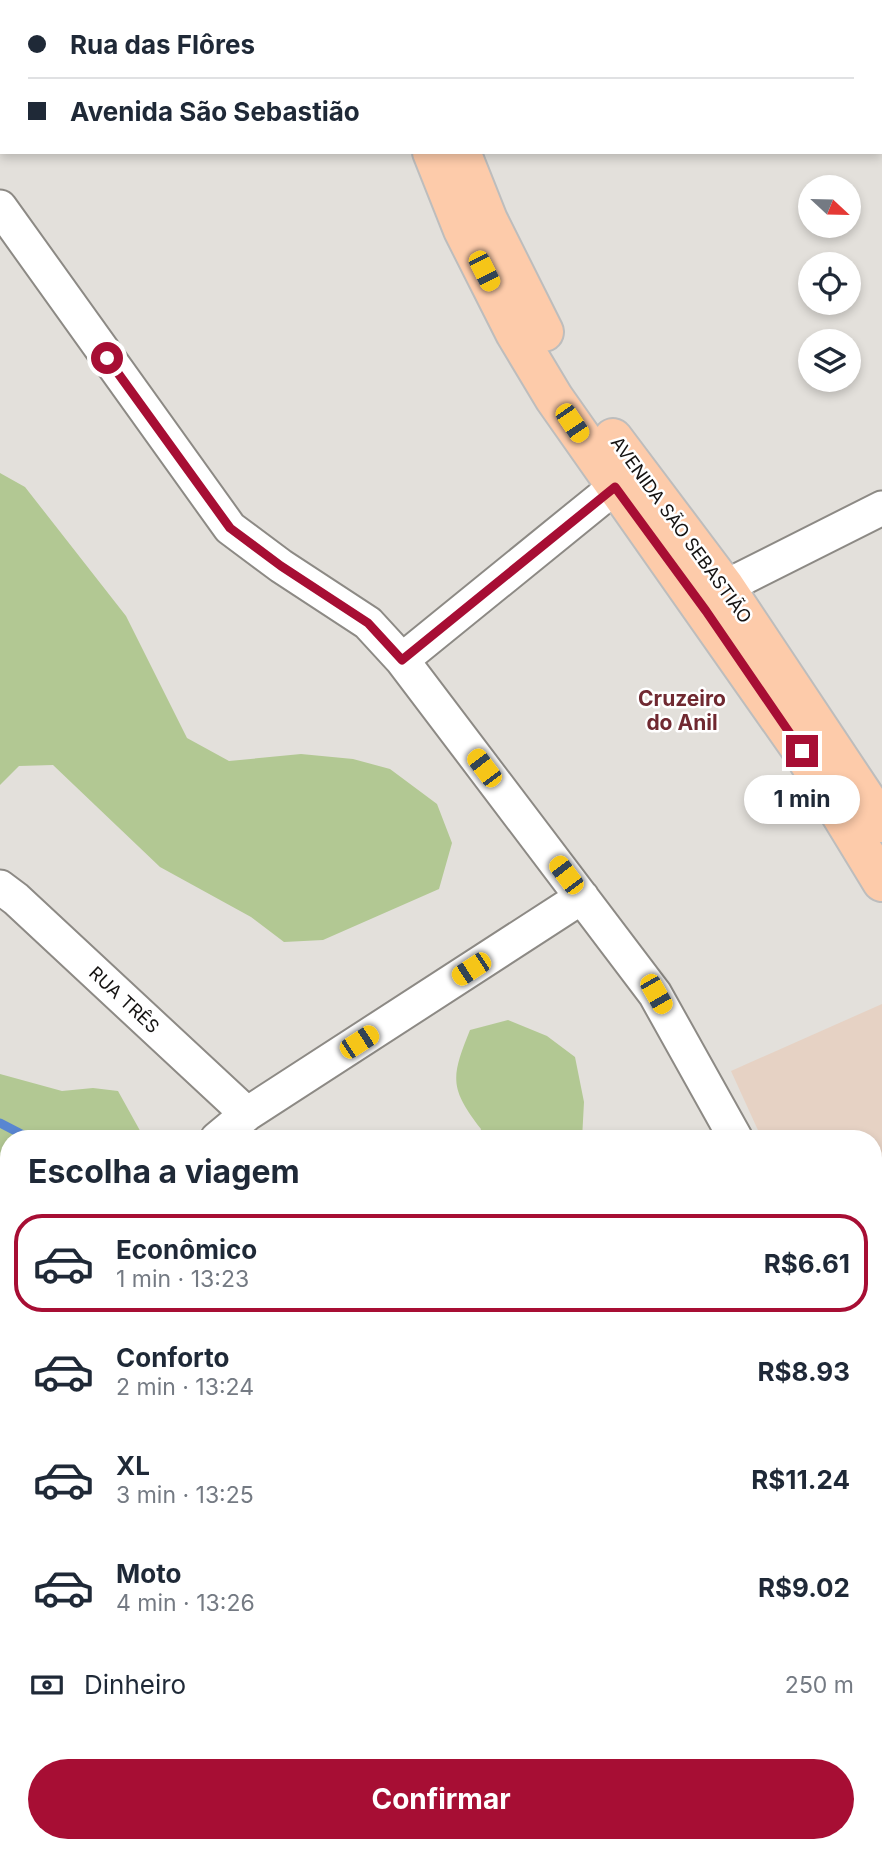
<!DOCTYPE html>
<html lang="pt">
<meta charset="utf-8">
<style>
:root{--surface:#fff;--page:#f2f2f3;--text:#1f2937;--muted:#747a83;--line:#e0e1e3;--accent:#a70e34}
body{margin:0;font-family:Inter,sans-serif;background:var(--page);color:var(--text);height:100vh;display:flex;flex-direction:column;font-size:26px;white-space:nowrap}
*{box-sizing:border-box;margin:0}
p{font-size:23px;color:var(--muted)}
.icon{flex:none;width:38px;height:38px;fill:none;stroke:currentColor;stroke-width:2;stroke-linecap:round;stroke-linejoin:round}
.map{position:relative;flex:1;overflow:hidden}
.drawer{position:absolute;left:0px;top:1130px;width:882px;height:723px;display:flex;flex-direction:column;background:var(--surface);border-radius:28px 28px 0 0;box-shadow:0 4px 10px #0003}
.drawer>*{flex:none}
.banner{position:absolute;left:0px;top:0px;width:882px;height:154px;box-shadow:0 4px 10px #0003;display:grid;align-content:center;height:154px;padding:0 28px;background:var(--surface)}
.needle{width:46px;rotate:112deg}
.controls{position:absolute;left:798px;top:175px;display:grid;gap:14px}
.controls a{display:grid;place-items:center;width:63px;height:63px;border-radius:50%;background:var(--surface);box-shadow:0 4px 10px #0003;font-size:35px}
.end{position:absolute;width:32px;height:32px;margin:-16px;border:9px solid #a70e34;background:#fff;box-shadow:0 0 0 4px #fff}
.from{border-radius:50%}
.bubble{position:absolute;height:49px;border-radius:24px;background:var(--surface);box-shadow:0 4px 10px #0003;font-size:23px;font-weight:700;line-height:49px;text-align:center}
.car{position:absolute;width:21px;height:42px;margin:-21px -10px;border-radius:9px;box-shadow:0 0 5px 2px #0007;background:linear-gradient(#f5c518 24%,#345 0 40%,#f5c518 0 76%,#345 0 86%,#f5c518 0)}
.banner b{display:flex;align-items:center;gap:24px;height:66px;font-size:26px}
.banner b+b{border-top:2px solid var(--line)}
.banner i{width:18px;height:18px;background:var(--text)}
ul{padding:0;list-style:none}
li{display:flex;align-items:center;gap:21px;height:98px;margin:0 14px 10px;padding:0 14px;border:4px solid transparent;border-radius:28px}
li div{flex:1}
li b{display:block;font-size:26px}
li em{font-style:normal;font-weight:700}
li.active{border-color:var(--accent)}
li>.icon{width:63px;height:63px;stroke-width:1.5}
h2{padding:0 28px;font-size:32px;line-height:84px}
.pay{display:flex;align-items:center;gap:18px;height:77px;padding:0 28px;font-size:26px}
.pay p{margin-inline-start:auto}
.primary-button{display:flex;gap:14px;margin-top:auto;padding:14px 28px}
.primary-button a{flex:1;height:80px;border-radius:42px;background:var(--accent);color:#fff;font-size:28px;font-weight:700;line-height:80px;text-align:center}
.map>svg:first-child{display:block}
.education{fill:#e6d2c4}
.green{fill:#b2c893}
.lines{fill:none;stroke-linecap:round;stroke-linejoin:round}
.stream{stroke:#5986d1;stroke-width:9}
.minor-casing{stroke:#8d8a85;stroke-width:37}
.major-casing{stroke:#bdbdbd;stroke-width:42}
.minor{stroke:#fff;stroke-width:33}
.major{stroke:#fdcbaa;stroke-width:38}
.route{stroke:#a70e34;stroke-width:9}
.labels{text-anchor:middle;stroke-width:5;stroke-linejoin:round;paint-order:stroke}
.street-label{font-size:18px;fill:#151312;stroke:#fff}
.quarter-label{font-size:21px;font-weight:bold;fill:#702931;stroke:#fff}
</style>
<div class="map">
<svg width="882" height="1853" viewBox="0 0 882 1853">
<rect width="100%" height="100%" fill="#e3e0db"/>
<path class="education" d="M882 1004V1260L873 1264V1139H762L731 1071Z"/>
<path class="green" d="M0 473 25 487 126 616 187 738 229 761 301 754 353 759 390 769 437 804 452 843 439 889 323 940 284 942 251 917 160 867 53 765 19 766 0 785Z
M508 1020 547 1036 575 1057 584 1102 582 1139H478L481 1129C449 1088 451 1077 470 1030Z
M0 1074 62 1091 93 1088 118 1091 143 1136 140 1139H9V1185H0Z"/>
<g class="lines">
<path class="stream" d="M0 1123 31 1139"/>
<g class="minor-casing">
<path id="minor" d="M5 2H61
M280 2 292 0
M798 2 806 0
M0 207 230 528 281 566 368 623 402 660 655 994 736 1139
M725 587 882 508
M402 660 615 487
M0 887 16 899 247 1114
M217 1139 247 1114 582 897
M0 1318 9 1310
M873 1330 882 1335
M0 1396 9 1397
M873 1589 882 1571
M0 1815H9
M316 1844 355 1853
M267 1853 269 1844
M751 1853 755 1844"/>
</g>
<g class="major-casing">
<path id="major" d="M399 0 400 2
M432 152 463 230 515 333 554 398 802 751 882 882
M461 152 488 220 544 332
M613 438 725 587 882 823"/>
</g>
<use href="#minor" class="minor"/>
<use href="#major" class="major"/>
</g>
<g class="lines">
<path class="route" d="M107 358 230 528 281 566 368 623 402 660 615 487 706 611 802 751"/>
</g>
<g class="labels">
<g class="street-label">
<text transform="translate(681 530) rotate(54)" y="6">AVENIDA SÃO SEBASTIÃO</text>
<text transform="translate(124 1000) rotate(43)" y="6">RUA TRÊS</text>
</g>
<g class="quarter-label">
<text x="682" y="706">Cruzeiro<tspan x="682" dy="24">do Anil</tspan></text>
</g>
</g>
</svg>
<div class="controls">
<a><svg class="needle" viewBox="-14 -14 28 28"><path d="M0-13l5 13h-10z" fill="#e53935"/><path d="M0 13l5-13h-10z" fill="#747a83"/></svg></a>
<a><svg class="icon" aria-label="locate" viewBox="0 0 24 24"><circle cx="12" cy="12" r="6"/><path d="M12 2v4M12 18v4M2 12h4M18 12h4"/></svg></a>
<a><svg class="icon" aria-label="layers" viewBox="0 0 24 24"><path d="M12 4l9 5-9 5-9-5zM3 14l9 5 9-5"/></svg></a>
</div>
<i class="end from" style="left:107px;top:358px"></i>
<i class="end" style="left:802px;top:751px"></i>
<div class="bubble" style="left:744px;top:775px;width:116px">1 min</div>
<i class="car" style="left:484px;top:271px;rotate:153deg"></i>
<i class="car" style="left:572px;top:423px;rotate:146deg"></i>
<i class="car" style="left:484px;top:768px;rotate:323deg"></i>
<i class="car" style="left:566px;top:875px;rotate:323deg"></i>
<i class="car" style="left:471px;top:969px;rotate:237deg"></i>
<i class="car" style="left:656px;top:994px;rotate:150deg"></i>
<i class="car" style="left:359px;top:1042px;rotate:57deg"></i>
<div class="banner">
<b><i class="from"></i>Rua das Flôres</b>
<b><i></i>Avenida São Sebastião</b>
</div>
<section class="drawer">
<h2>Escolha a viagem</h2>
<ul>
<li class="active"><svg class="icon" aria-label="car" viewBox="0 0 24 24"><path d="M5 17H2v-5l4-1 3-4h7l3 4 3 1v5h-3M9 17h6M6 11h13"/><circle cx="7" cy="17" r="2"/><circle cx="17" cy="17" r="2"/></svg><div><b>Econômico</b><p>1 min · 13:23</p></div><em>R$6.61</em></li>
<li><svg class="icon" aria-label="car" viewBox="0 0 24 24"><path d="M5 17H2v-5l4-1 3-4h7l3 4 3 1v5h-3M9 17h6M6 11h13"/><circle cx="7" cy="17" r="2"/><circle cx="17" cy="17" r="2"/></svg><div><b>Conforto</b><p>2 min · 13:24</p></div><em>R$8.93</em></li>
<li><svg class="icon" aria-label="car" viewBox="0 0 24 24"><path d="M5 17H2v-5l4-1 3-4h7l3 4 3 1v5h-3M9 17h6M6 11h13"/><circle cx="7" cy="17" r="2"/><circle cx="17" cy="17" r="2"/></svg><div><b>XL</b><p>3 min · 13:25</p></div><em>R$11.24</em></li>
<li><svg class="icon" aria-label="car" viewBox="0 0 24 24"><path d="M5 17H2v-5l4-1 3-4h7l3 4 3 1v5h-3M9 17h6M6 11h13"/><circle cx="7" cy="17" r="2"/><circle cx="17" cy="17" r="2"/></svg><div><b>Moto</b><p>4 min · 13:26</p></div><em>R$9.02</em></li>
</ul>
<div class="pay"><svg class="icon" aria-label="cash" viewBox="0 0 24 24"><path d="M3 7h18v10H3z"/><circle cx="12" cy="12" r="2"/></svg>Dinheiro<p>250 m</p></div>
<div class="primary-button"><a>Confirmar</a></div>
</section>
</div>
